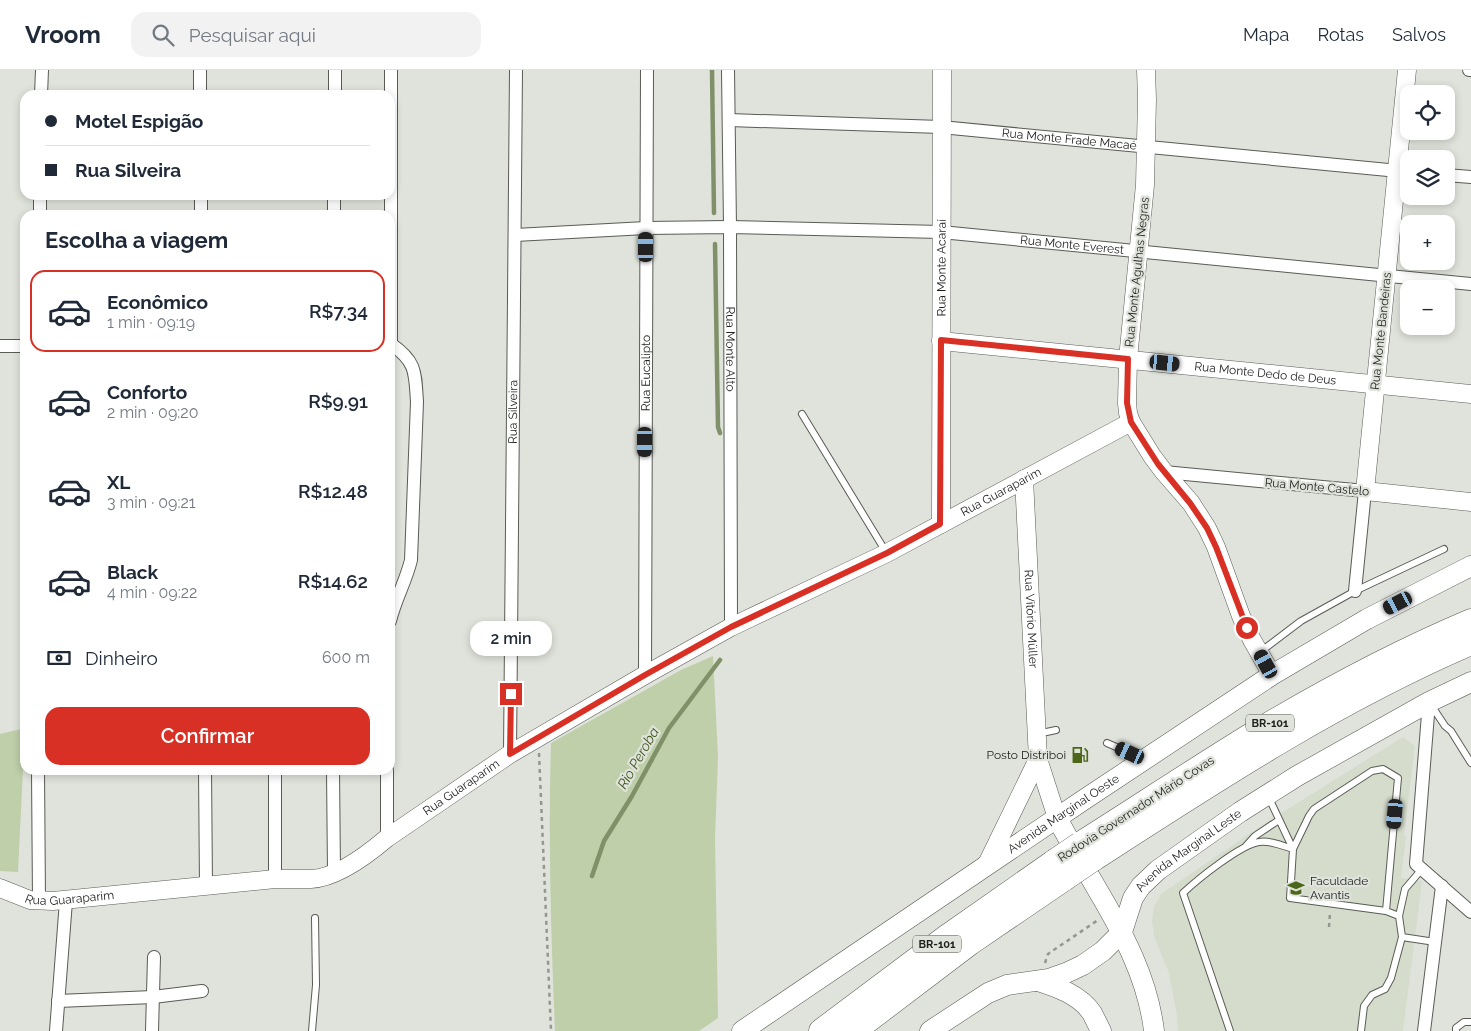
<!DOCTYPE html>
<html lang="pt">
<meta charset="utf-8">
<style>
:root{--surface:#fff;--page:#f2f2f3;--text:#1f2937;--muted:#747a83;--line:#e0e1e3;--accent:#d93025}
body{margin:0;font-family:Raleway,sans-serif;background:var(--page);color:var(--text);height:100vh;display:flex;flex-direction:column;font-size:19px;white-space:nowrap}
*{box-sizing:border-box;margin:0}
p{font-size:16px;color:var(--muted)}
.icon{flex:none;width:28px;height:28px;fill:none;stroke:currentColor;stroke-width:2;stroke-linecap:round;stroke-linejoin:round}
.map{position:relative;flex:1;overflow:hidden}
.details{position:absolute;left:20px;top:140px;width:375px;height:565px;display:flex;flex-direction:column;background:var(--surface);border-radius:15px;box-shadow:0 2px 8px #0003}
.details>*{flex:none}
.top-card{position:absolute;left:20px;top:20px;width:375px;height:110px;border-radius:15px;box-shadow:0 2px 8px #0003;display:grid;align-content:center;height:110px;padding:0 25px;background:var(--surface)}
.buttons{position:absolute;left:1400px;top:15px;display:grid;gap:10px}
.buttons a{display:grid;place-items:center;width:55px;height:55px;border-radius:10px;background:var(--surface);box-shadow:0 2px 8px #0003;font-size:25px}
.end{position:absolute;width:22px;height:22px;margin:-11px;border:6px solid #d93025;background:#fff;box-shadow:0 0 0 2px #fff}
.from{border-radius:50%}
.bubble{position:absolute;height:35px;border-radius:15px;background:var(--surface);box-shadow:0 2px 8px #0003;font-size:16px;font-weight:600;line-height:35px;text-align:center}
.car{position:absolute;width:15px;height:30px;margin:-15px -8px;border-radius:6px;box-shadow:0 0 4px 1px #0007;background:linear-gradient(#222 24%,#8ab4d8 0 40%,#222 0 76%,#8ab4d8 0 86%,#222 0)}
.top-card b{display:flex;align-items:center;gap:18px;height:48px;font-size:19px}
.top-card b+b{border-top:1px solid var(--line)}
.top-card i{width:12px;height:12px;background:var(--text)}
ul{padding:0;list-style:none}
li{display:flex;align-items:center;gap:15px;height:82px;margin:0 10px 8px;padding:0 15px;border:2px solid transparent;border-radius:15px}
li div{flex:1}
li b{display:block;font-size:19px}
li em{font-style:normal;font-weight:600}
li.selected{border-color:var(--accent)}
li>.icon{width:45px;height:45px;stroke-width:1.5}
h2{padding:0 25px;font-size:22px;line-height:60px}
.pay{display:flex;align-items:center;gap:12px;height:55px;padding:0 25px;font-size:19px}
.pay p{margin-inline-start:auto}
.cta{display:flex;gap:10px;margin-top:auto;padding:10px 25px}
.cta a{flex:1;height:58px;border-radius:15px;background:var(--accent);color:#fff;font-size:20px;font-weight:600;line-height:58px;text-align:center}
header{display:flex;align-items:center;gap:30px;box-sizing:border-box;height:70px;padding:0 25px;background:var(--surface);border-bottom:1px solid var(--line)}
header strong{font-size:24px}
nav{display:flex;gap:28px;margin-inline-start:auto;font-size:18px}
.search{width:350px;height:45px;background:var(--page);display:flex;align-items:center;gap:12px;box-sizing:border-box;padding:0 18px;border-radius:15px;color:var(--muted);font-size:19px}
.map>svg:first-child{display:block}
.built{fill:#d5dccc}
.green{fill:#becfa9}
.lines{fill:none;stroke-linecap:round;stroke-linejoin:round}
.stream{stroke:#809169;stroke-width:4.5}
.lane-casing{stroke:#595c55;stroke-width:8}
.street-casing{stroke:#595c55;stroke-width:14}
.secondary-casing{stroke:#595c55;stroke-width:19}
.primary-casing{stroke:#595c55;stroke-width:21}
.highway-casing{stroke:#595c55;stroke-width:25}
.path{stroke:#939791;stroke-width:2.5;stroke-dasharray:4 4;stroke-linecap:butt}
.lane{stroke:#fff;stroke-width:6}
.street{stroke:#fff;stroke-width:12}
.secondary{stroke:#fff;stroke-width:18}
.primary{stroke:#fff;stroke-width:20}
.highway{stroke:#fff;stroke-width:24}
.highway-bridge-casing{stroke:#595c55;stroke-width:25;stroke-linecap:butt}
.highway-bridge{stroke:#fff;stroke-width:24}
.route{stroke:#d93025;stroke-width:6}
.labels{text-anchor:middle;stroke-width:4.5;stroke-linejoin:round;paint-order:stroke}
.shield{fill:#dfe3db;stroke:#575a55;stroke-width:1}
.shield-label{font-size:11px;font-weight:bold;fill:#1d1f1c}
.street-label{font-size:12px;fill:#1d1f1c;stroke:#dfe3db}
.poi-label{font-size:12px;fill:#1d1f1c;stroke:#dfe3db;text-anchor:end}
.water-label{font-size:14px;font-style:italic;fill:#445a1e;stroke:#dfe3db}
</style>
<header>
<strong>Vroom</strong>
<div class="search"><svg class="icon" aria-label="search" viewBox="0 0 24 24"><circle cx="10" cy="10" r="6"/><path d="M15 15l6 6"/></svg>Pesquisar aqui</div>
<nav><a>Mapa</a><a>Rotas</a><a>Salvos</a></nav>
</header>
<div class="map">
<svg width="1471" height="961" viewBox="0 0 1471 961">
<rect width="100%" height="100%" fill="#dfe3db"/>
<path class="built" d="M1403 667 1415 676 1404 766 1406 767 1401 808 1422 811 1403 961H1178L1177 945 1169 903 1154 866 1152 851 1154 837 1161 824 1261 756Z"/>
<path class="green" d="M713 586 718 687 715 768 718 948 699 961H555C551 865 548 769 551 673L681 600Z
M25 658 18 802 0 801V664Z"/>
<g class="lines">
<path class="stream" d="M712 0 714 143
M715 174 718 357 720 363
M592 806 604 771 632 726 669 658 720 590"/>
<g class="lane-casing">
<path id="lane" d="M802 344 886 482
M1260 582 1301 551 1355 521 1444 479
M1431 635 1445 656 1451 661 1471 693
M1037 664 1056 660
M1107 673 1130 683 1139 689
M1269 728 1293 779 1290 828 1386 841 1399 846
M1245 777 1255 766 1279 750
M1402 867 1435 872
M312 961 316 915 315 848
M1230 961 1183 823C1198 809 1240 775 1259 772 1270 770 1283 776 1293 779L1309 746 1314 739 1372 701 1383 699 1398 708 1386 841
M1361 961 1364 936 1372 925 1385 919 1391 908 1402 867 1399 846 1405 819 1422 799
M1456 961V958L1464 952H1471"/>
</g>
<g class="street-casing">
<g id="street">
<path d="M200 0V25"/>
<path d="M391 0V274"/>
<path id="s1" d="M728 0 730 157 731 557"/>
<path d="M1469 0H1471"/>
<path d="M41 25 42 0"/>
<path d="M335 25V0"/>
<path id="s2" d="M729 50 941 57 1409 102"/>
<path d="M1446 105 1471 107"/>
<path d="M201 125V145"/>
<path d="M40 145V125"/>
<path d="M334 145V125"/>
<path id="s3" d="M515 165 646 158 730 157 941 162 1471 214"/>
<path d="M0 276H25"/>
<path d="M1164 402 1365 421 1355 521"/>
<path d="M390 551C395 530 406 511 411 490L417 332C415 303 417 292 391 274"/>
<path id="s4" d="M645 605 647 0"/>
<path d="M1429 632 1416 794 1471 842"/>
<path id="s5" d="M510 684 516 0"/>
<path d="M38 700 39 831"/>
<path d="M205 700 206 816"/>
<path d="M333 700 334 803"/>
<path d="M387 768V700"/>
<path d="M275 809V700"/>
<path d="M58 931 153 927 202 921"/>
<path d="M56 961 66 831"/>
<path d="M152 961 154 887"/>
<path d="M1424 961 1442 816"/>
</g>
</g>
<g class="secondary-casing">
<g id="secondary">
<path d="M1146 0 1147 29 1145 115 1128 289 1127 333 1128 343 1131 352 1152 386 1164 402 1191 433 1207 458 1216 477 1241 546 1252 570 1272 605"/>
<path d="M1407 0 1365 421 1471 432"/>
<path id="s6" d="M941 271 1471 324"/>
<path id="s7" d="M1024 409 1038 689 1057 748"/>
<path id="s8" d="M941 454 942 0"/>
<path d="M986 796 1038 689"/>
<path id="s9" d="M0 818 30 830 53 831 275 809C287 809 299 809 311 809 337 808 367 785 387 768L510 684 645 605 731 557 887 483 1131 352"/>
</g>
</g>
<g class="primary-casing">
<g id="primary">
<path d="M1057 748C1070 772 1083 795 1097 819 1123 863 1148 909 1154 961"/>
<path d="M1038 911C1057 917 1080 925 1092 943 1095 949 1098 955 1101 961"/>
<path id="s10" d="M742 961 1082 731 1272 605 1367 549 1471 496"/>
<path id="s11" d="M930 961 988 923 1007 915 1049 909 1066 903 1083 895 1103 881 1122 862 1133 828 1141 816 1158 800 1240 742 1297 706 1429 632 1471 612"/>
</g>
</g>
<g class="highway-casing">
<path id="highway" d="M1080 774C1142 735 1203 694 1266 656 1332 617 1400 581 1471 551
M1092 790C1214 711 1336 631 1471 573
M821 961 945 868 1055 791
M854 961 970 873 1064 809"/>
</g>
<path class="path" d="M539 683 551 961
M1329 857 1330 843
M1045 893 1048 884 1098 850"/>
<use href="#lane" class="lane"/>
<use href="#street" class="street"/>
<use href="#secondary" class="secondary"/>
<use href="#primary" class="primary"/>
<use href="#highway" class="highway"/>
<g class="highway-bridge-casing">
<path id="highway-bridge" d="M1055 791 1080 774
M1064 809 1092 790"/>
</g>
<use href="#highway-bridge" class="highway-bridge"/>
</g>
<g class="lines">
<path class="route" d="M511 624 510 684 645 605 731 557 887 483 940 454 941 270 1128 289 1127 333 1131 352 1158 394 1190 433 1207 458 1216 477 1247 558"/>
</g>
<defs>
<g id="fuel-bare" transform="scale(1.35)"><path d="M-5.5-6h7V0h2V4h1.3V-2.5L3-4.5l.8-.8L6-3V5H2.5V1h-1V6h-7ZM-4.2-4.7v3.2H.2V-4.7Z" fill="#4c6719" stroke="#dfe3db" stroke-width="2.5" paint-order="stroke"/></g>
<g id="university-bare" transform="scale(1.35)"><path d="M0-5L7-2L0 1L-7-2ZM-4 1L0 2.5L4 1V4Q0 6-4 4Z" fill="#4c6719" stroke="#dfe3db" stroke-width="2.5" paint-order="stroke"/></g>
</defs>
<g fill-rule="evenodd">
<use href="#fuel-bare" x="1080" y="685"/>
<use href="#university-bare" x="1296" y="818"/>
</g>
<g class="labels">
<g class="shield">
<rect x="1246" y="644.5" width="48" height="17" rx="4"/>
<rect x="913" y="865.5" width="48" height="17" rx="4"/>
</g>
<g class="shield-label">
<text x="1270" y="657">BR-101</text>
<text x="937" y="878">BR-101</text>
</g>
<g class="street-label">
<text dy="4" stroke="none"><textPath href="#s2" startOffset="341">Rua Monte Frade Macaé</textPath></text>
<text dy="4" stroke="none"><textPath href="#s3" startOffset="558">Rua Monte Everest</textPath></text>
<text dy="4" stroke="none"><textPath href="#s8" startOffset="256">Rua Monte Acaraí</textPath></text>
<text transform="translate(1137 202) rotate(-84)" y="4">Rua Monte Agulhas Negras</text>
<text transform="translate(1381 261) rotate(-84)" y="4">Rua Monte Bandeiras</text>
<text dy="4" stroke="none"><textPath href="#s1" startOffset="279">Rua Monte Alto</textPath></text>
<text dy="4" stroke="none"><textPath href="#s4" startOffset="302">Rua Eucalipto</textPath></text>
<text dy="4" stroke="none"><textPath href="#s6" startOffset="326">Rua Monte Dedo de Deus</textPath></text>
<text dy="4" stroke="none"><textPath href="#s5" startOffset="342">Rua Silveira</textPath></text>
<text transform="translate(1317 417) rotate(5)" y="4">Rua Monte Castelo</text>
<text dy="4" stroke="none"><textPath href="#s9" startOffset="1108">Rua Guaraparim</textPath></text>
<text dy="4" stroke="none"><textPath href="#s7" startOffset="140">Rua Vitório Müller</textPath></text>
<text dy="4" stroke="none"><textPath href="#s9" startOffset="492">Rua Guaraparim</textPath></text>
<text transform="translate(1136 739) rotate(-33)" y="4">Rodovia Governador Mário Covas</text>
<text dy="4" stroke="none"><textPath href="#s10" startOffset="388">Avenida Marginal Oeste</textPath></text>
<text dy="4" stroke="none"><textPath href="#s11" startOffset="330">Avenida Marginal Leste</textPath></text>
<text dy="4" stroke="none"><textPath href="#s9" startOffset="72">Rua Guaraparim</textPath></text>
</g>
<g class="poi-label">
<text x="1066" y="689">Posto Distriboi</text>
<text x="1310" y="815" text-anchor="start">Faculdade<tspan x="1310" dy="14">Avantis</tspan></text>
</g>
<g class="water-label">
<text transform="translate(638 688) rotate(-60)" y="5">Rio Peroba</text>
</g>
</g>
</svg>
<div class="buttons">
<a><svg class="icon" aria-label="locate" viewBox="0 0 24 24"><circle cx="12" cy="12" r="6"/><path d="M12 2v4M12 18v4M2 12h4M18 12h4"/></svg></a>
<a><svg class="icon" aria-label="layers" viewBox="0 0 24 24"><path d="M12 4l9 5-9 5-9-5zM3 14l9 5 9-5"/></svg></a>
<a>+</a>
<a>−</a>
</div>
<i class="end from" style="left:1247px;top:558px"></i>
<i class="end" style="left:511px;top:624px"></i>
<div class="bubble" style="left:470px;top:551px;width:82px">2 min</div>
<i class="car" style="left:646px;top:177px;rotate:0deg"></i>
<i class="car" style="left:1165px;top:293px;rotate:96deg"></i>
<i class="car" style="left:645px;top:372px;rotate:180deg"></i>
<i class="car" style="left:1398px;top:533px;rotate:243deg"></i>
<i class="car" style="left:1266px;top:594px;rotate:331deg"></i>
<i class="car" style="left:1130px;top:683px;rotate:295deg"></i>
<i class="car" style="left:1395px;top:744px;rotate:185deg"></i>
<div class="top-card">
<b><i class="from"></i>Motel Espigão</b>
<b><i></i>Rua Silveira</b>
</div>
<section class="details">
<h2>Escolha a viagem</h2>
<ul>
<li class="selected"><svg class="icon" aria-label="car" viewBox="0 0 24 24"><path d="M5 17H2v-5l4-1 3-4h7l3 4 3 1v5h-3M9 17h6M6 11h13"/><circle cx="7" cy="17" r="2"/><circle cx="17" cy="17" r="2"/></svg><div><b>Econômico</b><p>1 min · 09:19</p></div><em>R$7.34</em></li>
<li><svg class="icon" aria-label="car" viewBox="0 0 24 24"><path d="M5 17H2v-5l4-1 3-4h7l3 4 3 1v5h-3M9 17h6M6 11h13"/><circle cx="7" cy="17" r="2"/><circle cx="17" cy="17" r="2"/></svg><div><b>Conforto</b><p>2 min · 09:20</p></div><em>R$9.91</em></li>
<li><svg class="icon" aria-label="car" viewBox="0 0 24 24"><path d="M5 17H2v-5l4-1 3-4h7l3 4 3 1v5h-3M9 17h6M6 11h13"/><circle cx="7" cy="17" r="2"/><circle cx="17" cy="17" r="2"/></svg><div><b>XL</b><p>3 min · 09:21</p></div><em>R$12.48</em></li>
<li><svg class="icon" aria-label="car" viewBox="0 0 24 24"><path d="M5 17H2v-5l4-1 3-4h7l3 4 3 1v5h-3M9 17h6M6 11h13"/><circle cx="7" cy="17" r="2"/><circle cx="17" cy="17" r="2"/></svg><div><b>Black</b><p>4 min · 09:22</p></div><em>R$14.62</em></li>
</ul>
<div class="pay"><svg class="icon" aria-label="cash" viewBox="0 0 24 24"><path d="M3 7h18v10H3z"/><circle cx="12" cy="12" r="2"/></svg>Dinheiro<p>600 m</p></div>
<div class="cta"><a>Confirmar</a></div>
</section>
</div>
